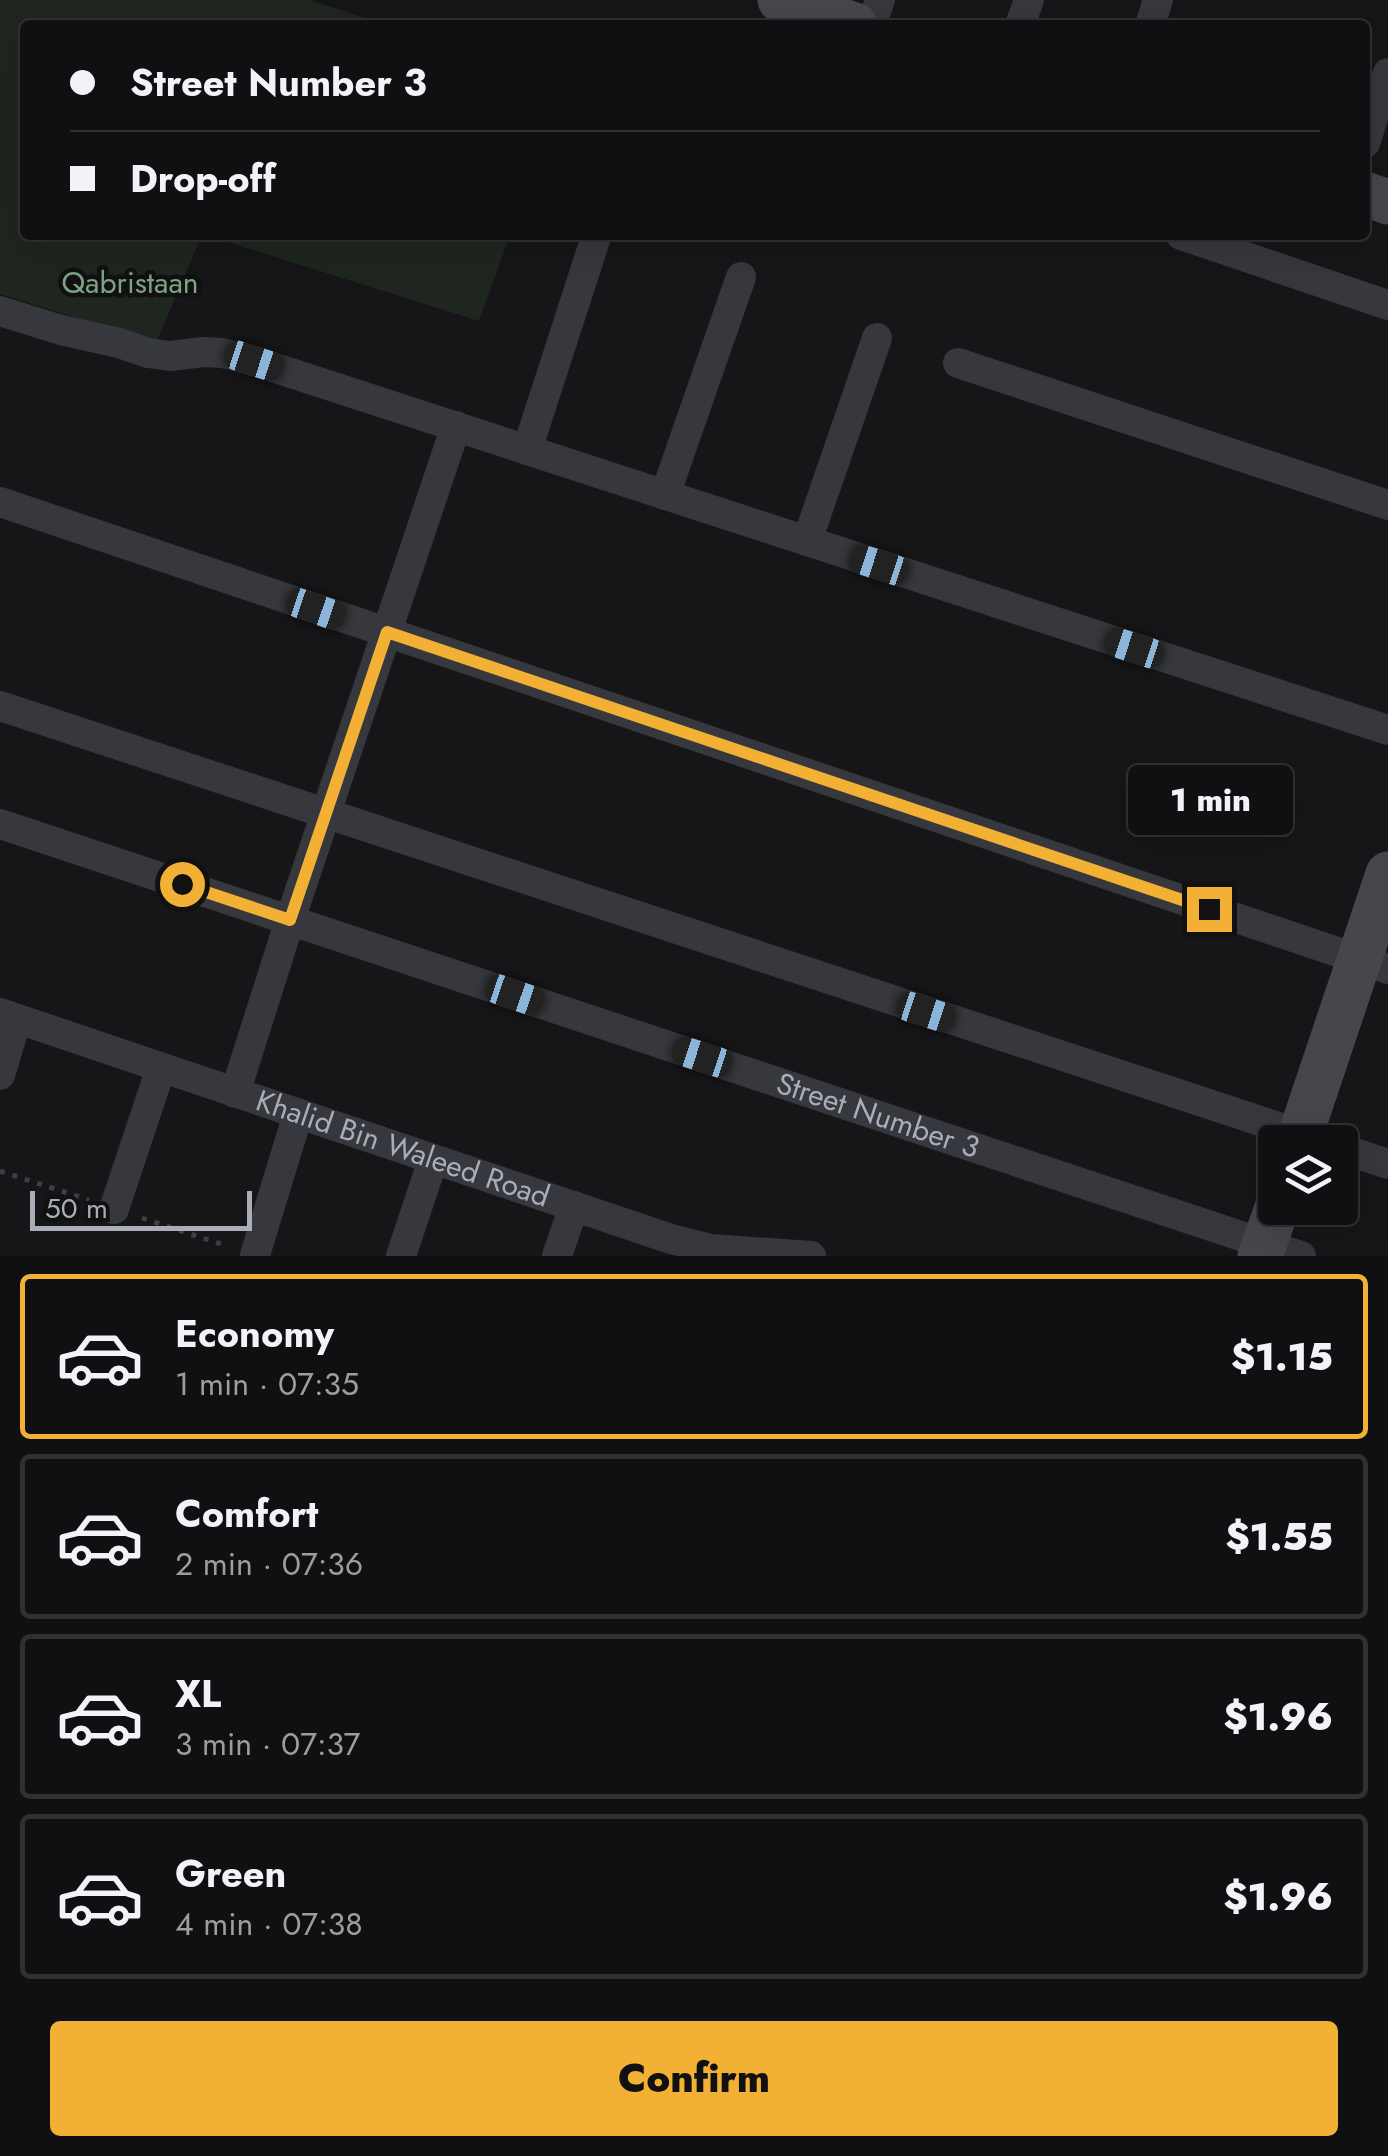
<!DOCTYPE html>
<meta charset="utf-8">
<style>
:root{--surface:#101012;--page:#1e1e20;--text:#f1f3f6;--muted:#9c9d9f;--line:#303032;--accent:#f2b134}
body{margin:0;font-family:Jost,sans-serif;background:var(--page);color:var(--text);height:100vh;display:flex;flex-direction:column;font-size:38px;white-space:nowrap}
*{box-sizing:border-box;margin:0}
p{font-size:32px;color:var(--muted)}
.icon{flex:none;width:55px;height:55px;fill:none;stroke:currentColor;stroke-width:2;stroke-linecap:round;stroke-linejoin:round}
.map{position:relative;height:1256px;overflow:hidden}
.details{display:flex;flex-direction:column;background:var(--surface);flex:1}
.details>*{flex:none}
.guide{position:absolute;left:20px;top:20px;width:1350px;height:220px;border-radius:10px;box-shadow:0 10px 40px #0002,0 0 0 2px var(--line);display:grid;align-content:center;height:220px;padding:0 50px;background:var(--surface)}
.tools{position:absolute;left:1258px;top:1125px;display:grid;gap:20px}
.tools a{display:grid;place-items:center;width:100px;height:100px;border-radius:10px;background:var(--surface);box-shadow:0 10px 40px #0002,0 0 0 2px var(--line);font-size:50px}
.scale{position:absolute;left:30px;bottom:25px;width:222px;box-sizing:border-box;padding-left:10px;border:5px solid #a8adb8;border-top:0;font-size:28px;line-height:35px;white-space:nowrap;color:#a8adb8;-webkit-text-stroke:8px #111113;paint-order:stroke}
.end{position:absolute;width:45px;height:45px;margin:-22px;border:12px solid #f2b134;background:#111;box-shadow:0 0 0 5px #111}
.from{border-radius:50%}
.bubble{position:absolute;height:70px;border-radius:10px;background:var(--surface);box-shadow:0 10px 40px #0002,0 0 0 2px var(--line);font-size:32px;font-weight:800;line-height:70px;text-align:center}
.car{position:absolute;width:30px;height:60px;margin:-30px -15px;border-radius:12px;box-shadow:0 0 8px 2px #0007;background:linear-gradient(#222 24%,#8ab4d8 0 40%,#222 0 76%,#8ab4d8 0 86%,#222 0)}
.guide b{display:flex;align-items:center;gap:35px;height:95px;font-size:38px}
.guide b+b{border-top:2px solid var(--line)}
.guide i{width:25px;height:25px;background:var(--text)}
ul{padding:18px 0 0;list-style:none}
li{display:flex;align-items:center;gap:30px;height:165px;margin:0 20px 15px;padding:0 30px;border:5px solid var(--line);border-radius:10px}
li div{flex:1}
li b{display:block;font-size:38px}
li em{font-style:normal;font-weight:800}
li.current{border-color:var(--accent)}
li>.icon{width:90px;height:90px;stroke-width:1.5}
.action{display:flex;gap:20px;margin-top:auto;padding:20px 50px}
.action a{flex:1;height:115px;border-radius:10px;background:var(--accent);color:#111;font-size:40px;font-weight:800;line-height:115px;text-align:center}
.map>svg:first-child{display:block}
.green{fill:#1e261f}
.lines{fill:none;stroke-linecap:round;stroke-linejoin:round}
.path{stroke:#3d3f44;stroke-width:5;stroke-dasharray:5 8;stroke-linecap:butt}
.street{stroke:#37383d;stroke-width:30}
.secondary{stroke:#45474d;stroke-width:45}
.route{stroke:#f2b134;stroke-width:12}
.labels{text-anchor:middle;stroke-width:9;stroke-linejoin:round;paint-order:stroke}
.park-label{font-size:30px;fill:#7fa381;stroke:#111113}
.street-label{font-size:30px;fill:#a8adb8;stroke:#111113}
</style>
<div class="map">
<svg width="1388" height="1256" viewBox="0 0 1388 1256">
<rect width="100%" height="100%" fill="#161618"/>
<path class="green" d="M0 0H310L386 25H25V235H202L156 343 0 294Z
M205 235H510L479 321Z"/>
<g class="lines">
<path class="path" d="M0 1171 89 1200
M142 1218 227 1246"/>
<g class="street">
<path d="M871 25 880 0"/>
<path d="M1020 25 1029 0"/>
<path d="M1150 25 1158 0"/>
<path d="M1365 143 1388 73"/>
<path d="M1181 235 1388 305"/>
<path d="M0 311 61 330 119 343 148 353 170 356 204 352 222 353 254 361 1388 730"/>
<path d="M958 363 1388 505"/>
<path d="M527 450 596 237"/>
<path d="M665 495 741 277"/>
<path d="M0 502 1388 969"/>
<path d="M807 541 877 338"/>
<path d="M0 706 1324 1142"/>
<path id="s1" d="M0 824 1301 1256"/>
<path id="s2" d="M0 1013 671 1239 711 1249 811 1256"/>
<path d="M0 1075 17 1019"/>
<path d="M235 1093 290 920 456 426"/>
<path d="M1340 1148 1388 1164"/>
<path d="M114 1209 161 1068"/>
<path d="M255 1255 298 1114"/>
<path d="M401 1256 433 1160"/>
<path d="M557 1256 574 1206"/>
</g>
<path class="secondary" d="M780 0 855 25
M1365 194 1388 202
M1298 1142 1388 874
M1260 1256 1277 1208"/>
</g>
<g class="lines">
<path class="route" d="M182 884 290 920 387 632 1209 909"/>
</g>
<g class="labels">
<g class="park-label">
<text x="130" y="293">Qabristaan</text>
</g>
<g class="street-label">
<text dy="10" stroke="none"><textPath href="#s1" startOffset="925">Street Number 3</textPath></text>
<text dy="10" stroke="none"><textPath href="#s2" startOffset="425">Khalid Bin Waleed Road</textPath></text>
</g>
</g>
</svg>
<div class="tools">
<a><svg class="icon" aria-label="layers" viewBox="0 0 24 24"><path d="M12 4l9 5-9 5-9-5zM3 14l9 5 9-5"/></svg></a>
</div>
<div class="scale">50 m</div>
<i class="end from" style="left:182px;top:884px"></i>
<i class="end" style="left:1209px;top:909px"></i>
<div class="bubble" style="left:1128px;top:765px;width:165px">1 min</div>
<i class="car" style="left:254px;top:361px;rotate:108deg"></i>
<i class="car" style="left:879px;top:565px;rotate:288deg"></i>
<i class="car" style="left:316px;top:609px;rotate:109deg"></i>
<i class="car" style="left:1134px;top:648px;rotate:288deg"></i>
<i class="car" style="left:515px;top:995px;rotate:109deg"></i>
<i class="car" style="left:926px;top:1012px;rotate:108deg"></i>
<i class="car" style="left:702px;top:1057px;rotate:288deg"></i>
<div class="guide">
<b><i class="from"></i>Street Number 3</b>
<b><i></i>Drop-off</b>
</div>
</div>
<section class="details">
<ul>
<li class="current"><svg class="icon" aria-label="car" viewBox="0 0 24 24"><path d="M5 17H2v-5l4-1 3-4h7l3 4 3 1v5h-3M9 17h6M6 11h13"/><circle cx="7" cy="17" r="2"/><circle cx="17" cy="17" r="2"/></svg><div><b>Economy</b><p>1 min · 07:35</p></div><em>$1.15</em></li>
<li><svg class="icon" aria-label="car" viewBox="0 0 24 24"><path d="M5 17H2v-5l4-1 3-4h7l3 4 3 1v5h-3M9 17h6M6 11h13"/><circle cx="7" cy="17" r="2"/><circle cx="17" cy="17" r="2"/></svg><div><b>Comfort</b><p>2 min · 07:36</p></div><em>$1.55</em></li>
<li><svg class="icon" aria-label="car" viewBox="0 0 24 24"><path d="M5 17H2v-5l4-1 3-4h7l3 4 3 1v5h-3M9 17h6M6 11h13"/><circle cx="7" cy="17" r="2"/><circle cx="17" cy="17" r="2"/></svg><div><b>XL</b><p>3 min · 07:37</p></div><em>$1.96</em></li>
<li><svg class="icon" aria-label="car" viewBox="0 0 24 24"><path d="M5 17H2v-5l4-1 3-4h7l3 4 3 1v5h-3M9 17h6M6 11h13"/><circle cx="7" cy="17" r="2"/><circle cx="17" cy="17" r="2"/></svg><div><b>Green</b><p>4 min · 07:38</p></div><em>$1.96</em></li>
</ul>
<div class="action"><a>Confirm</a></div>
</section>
